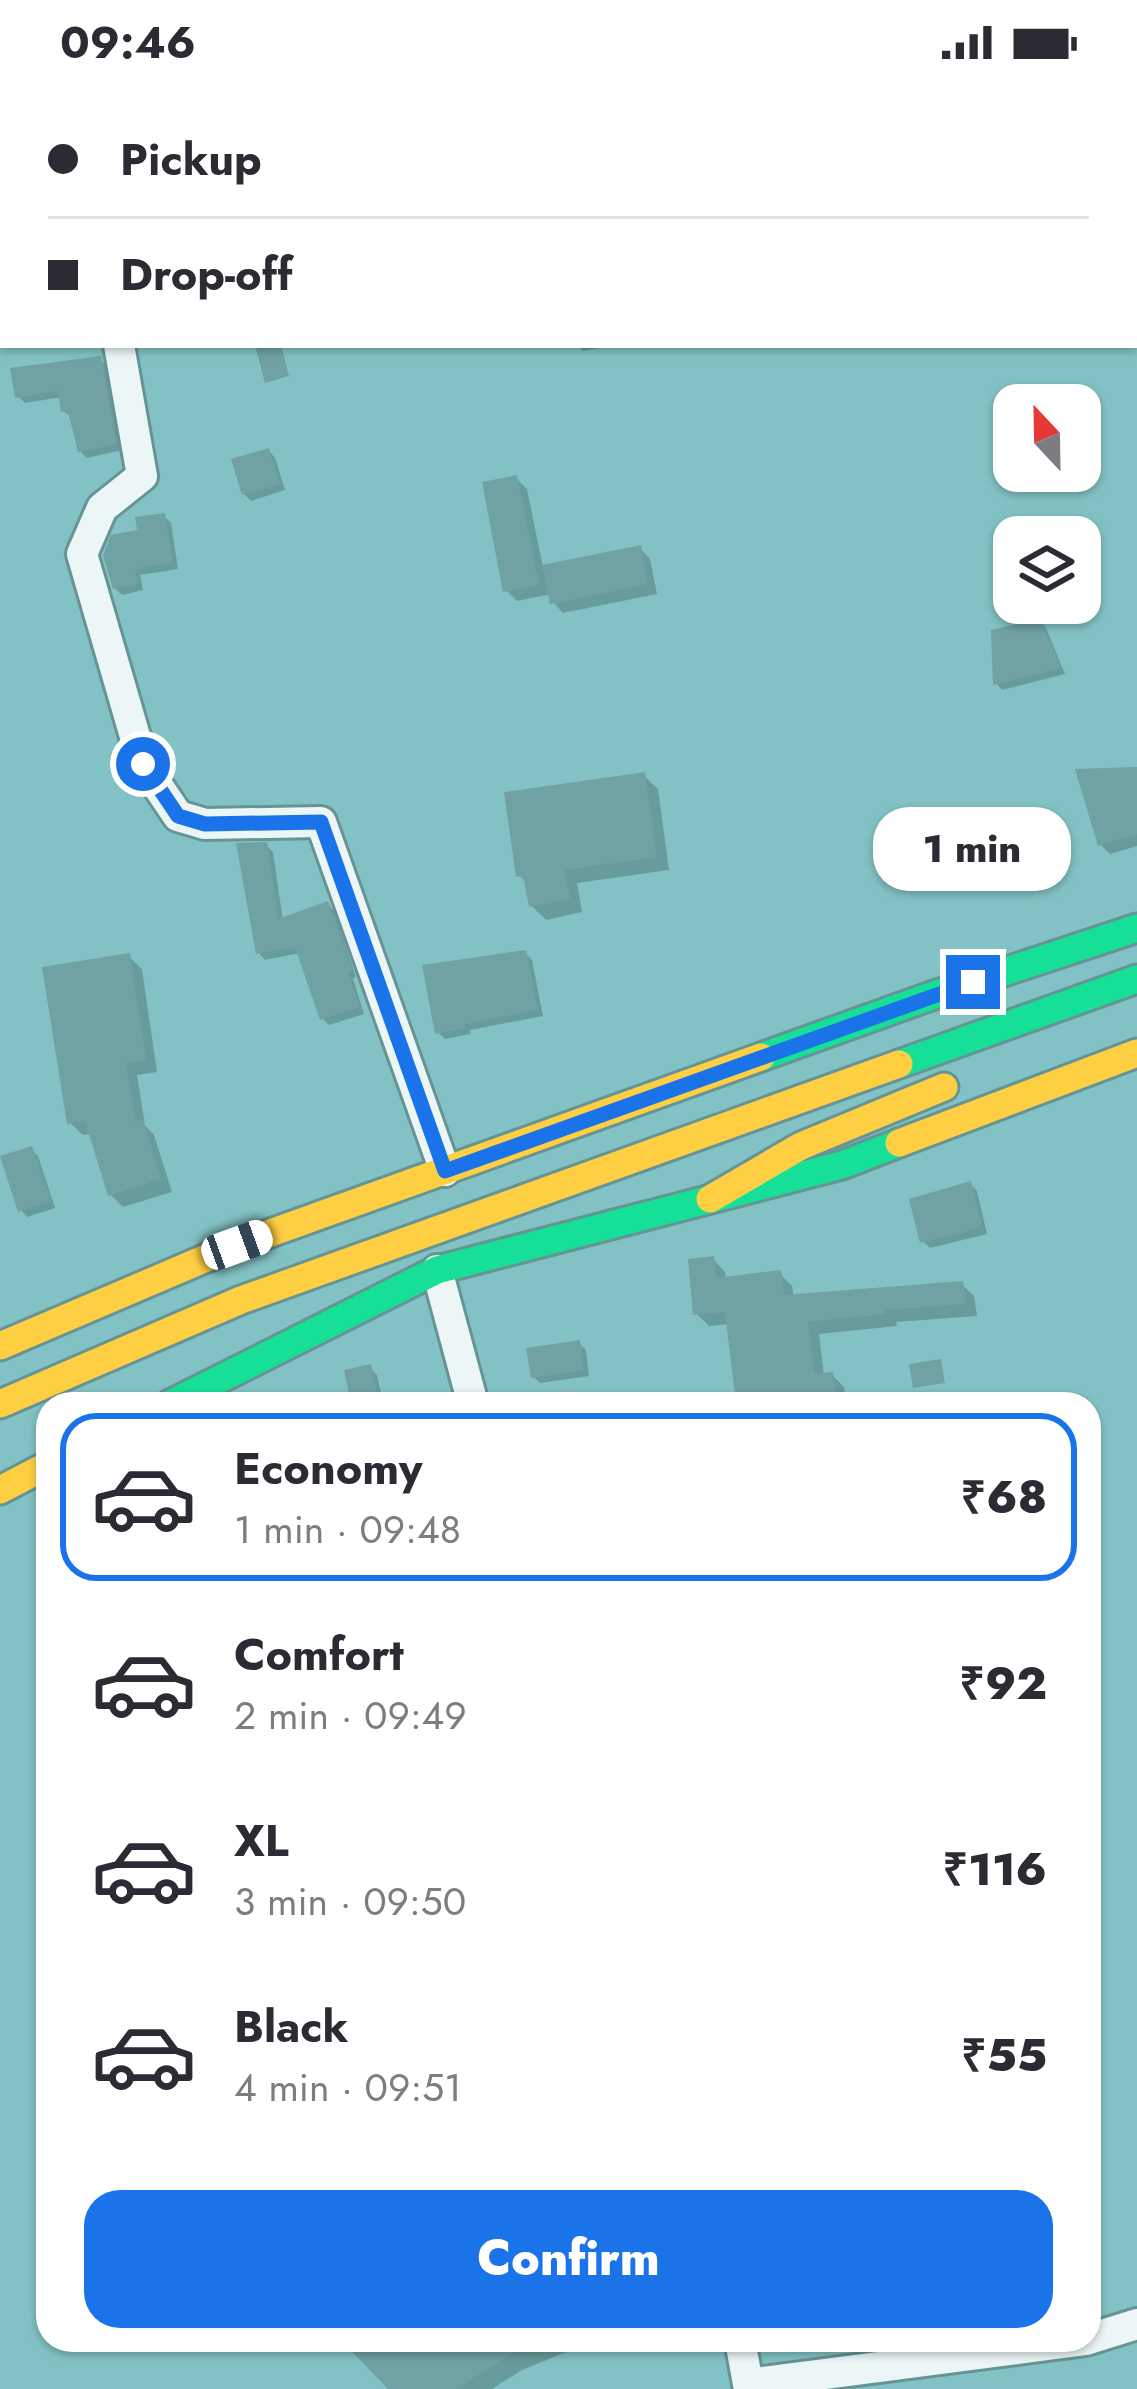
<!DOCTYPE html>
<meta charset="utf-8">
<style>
:root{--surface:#fff;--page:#f2f2f3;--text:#2b2b33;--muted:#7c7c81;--line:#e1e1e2;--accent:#1a73e8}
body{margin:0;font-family:Jost,sans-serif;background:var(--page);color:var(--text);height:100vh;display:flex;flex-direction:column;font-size:45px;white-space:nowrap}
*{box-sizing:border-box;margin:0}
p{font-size:39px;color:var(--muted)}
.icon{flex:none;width:66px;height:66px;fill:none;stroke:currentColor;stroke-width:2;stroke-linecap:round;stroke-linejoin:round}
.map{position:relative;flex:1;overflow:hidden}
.details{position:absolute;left:36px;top:1308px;width:1065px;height:960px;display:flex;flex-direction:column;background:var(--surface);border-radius:36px;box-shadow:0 3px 9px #0004}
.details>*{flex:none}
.top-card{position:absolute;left:0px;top:0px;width:1137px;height:264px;box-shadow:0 3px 9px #0004;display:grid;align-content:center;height:264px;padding:0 48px;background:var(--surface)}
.needle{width:78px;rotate:338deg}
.tools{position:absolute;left:993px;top:300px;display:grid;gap:24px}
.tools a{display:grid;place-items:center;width:108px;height:108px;border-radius:24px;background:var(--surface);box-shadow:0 3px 9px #0004;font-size:60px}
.end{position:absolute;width:54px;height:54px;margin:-27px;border:15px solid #1a73e8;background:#fff;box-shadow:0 0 0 6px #fff}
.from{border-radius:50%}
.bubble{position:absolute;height:84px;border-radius:36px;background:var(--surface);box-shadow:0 3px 9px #0004;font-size:39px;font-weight:800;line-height:84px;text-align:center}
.car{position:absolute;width:36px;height:72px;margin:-36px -18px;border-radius:15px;box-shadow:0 0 9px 3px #0007;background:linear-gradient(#fff 24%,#345 0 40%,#fff 0 76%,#345 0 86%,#fff 0)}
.top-card b{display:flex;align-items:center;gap:42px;height:114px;font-size:45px}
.top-card b+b{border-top:3px solid var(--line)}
.top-card i{width:30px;height:30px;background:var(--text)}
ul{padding:21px 0 0;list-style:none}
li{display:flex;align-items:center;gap:36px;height:168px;margin:0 24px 18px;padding:0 24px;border:6px solid transparent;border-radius:36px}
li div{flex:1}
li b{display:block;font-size:45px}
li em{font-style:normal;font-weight:800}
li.selected{border-color:var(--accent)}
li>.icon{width:108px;height:108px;stroke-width:1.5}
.action{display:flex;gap:24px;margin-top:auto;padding:24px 48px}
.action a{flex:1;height:138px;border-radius:36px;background:var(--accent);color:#fff;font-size:48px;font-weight:800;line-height:138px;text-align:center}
.status{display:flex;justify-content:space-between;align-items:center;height:84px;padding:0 60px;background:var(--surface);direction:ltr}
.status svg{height:33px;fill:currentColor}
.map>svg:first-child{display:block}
.shadow{fill:#0003}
.building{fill:#70a2a4}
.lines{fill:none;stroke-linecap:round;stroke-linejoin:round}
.street-casing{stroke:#669495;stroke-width:36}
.fast-casing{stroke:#669495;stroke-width:33}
.slow-casing{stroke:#669495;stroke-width:33}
.street{stroke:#ecf6f6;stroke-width:30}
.fast{stroke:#16e098;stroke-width:27}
.slow{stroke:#ffcf43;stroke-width:27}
.route{stroke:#1a73e8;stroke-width:15}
</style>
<div class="status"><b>09:46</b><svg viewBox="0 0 49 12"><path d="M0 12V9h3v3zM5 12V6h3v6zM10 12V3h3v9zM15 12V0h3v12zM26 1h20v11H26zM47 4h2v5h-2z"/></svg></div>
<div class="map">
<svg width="1137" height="2305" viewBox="0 0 1137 2305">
<rect width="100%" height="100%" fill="#83c2c4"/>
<path class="shadow" d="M577 261H619L583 267Z
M100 276 107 282 122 366 87 374 80 367 71 333 64 327 62 313 25 319 18 312Z
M269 367 275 374 285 406 251 417 244 410Z
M516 394 527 405 543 483 640 464 650 475 657 510 563 529 553 518 551 510 517 517 506 506Z
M164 432 171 439 178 485 140 491 143 506 122 511 115 504 140 448Z
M1040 537 1046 544 1065 590 1002 606 996 599Z
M1137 686V762L1110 770 1100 760Z
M644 692 658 705 669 786 577 799 582 828 546 836 532 822 528 800 519 791Z
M266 761 273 768 283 837 328 820 334 827 356 893 353 894 364 930 329 941 322 934 300 869 265 876 259 869Z
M525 869 532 876 543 932 470 946V950L445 955 438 948Z
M129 873 142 885 157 988 137 991 145 1041 154 1051 172 1108 123 1123 110 1110 92 1050 83 1051 70 1039Z
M31 1065 38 1072 55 1124 27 1133 21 1126Z
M970 1100 977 1107 987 1150 930 1164 923 1157Z
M713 1175 725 1188 726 1196 779 1189 792 1202 794 1213 961 1200 974 1212 977 1232 896 1238 897 1242 819 1250 824 1292 832 1291 844 1303 846 1320H739L729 1240 709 1242 696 1229Z
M579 1259 586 1266 589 1292 540 1299 533 1292Z
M370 1284 377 1291 383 1320H354Z
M532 1314 538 1320H495V1319Z
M346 2256H596L522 2286 492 2305H392Z"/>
<path class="building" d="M255 261H281L289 292 265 299Z
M101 272 117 360 78 368 68 327 61 328 58 307 15 314 10 284Z
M269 364 280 400 242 411 231 375Z
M517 391 539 501 503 508 482 398Z
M165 429 173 479 135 485 138 500 113 505 103 471 111 451 137 446 135 433Z
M641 461 648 500 550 520 542 481Z
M1040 534 1061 584 993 601 991 546Z
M1137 683V750L1098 762 1075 685Z
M645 688 657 773 565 786 570 815 529 823 523 792 516 793 504 708Z
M267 758 278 835 328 817 352 886 348 888 360 923 320 936 295 863 256 870 236 759Z
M526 866 538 926 465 940V944L435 950 422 881Z
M130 869 146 976 126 979 135 1037 143 1035 161 1095 108 1112 85 1037 67 1040 42 883Z
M32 1062 51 1117 18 1128 0 1072Z
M971 1097 982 1143 920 1159 909 1115Z
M714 1172 716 1194 781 1186 784 1211 963 1197 966 1220 885 1226 886 1230 808 1238 814 1290 833 1288 836 1320H736L725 1228 693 1231 688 1175Z
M580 1256 584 1286 531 1294 526 1264Z
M941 1275 945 1299 913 1304 909 1280Z
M371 1280 379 1320H351L344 1286Z
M341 2256H532L456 2305H388Z"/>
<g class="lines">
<g class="street-casing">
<path id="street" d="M91 3 95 0
M119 261 142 392 102 424 82 470 143 680 178 732 205 740 321 738 445 1087
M437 1186 473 1320
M1089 2255 1137 2240
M740 2256 748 2300 1086 2256"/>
</g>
<g class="fast-casing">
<path id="fast" d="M761 973 931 912 1137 844
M899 980 1137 895
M170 1320 437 1186 842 1081 899 1059"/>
</g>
<g class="slow-casing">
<path id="slow" d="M899 1059 1137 969
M710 1115 801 1062 944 1003
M0 1262 237 1161 761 973
M0 1320 241 1216 899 980
M0 1406 48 1381"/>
</g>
<use href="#street" class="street"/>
<use href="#fast" class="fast"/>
<use href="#slow" class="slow"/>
</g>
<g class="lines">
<path class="route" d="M143 680 178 732 205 740 321 738 445 1087 973 898"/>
</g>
</svg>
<div class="tools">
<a><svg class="needle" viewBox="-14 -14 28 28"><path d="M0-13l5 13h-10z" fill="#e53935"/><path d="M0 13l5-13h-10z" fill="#7c7c81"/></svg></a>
<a><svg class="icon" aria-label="layers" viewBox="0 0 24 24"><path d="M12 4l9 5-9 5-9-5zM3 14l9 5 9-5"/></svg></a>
</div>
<i class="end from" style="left:143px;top:680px"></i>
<i class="end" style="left:973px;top:898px"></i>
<div class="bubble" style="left:873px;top:723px;width:198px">1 min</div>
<i class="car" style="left:237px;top:1161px;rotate:70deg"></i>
<div class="top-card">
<b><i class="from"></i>Pickup</b>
<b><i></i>Drop-off</b>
</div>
<section class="details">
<ul>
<li class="selected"><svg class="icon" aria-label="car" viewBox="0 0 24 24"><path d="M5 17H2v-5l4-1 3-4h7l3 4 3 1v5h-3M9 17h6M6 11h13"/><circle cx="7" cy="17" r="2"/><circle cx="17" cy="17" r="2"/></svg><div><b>Economy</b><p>1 min · 09:48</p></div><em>₹68</em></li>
<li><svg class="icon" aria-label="car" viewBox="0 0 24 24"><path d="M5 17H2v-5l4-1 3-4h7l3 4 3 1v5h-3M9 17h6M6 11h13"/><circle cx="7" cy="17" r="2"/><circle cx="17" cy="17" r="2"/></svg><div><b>Comfort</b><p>2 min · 09:49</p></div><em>₹92</em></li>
<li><svg class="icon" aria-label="car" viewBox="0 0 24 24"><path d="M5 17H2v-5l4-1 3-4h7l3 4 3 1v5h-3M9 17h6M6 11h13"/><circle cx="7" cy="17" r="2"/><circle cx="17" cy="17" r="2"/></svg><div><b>XL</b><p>3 min · 09:50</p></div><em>₹116</em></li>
<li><svg class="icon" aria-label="car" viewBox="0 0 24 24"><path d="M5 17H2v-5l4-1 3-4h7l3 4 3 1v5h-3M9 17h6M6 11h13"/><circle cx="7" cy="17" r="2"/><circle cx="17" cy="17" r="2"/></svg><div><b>Black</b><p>4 min · 09:51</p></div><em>₹55</em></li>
</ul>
<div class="action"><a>Confirm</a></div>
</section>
</div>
